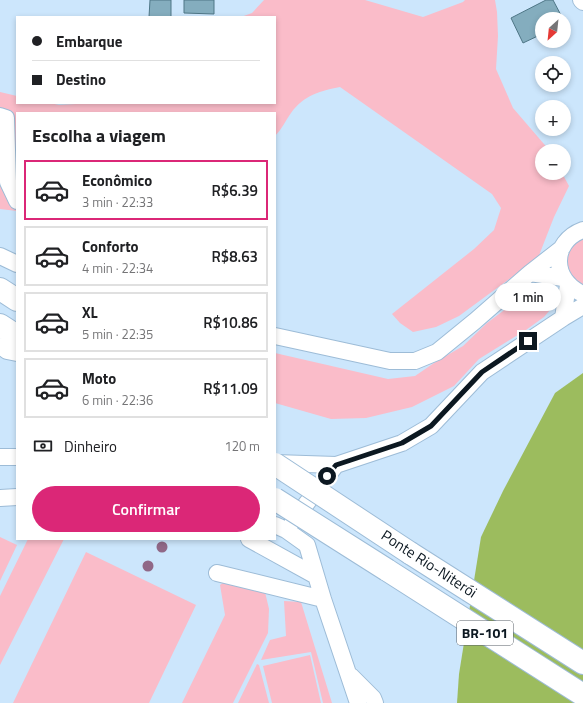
<!DOCTYPE html>
<html lang="pt">
<meta charset="utf-8">
<style>
:root{--surface:#fff;--page:#f6f6f6;--text:#202124;--muted:#757577;--line:#e0e0e0;--accent:#db2777}
body{margin:0;font-family:"Titillium Web",sans-serif;background:var(--page);color:var(--text);height:100vh;display:flex;flex-direction:column;font-size:15px;white-space:nowrap}
*{box-sizing:border-box;margin:0}
p{font-size:13px;color:var(--muted)}
.icon{flex:none;width:22px;height:22px;fill:none;stroke:currentColor;stroke-width:2;stroke-linecap:round;stroke-linejoin:round}
.map{position:relative;flex:1;overflow:hidden}
.drawer{position:absolute;left:16px;top:112px;width:260px;height:428px;display:flex;flex-direction:column;background:var(--surface);border-radius:0px;box-shadow:0 2px 6px #0003}
.drawer>*{flex:none}
.top-card{position:absolute;left:16px;top:16px;width:260px;height:88px;border-radius:0px;box-shadow:0 2px 6px #0003;display:grid;align-content:center;height:88px;padding:0 16px;background:var(--surface)}
.needle{width:26px;rotate:207deg}
.controls{position:absolute;left:535px;top:12px;display:grid;gap:8px}
.controls a{display:grid;place-items:center;width:36px;height:36px;border-radius:50%;background:var(--surface);box-shadow:0 2px 6px #0003;font-size:20px}
.end{position:absolute;width:18px;height:18px;margin:-9px;border:5px solid #0c1821;background:#fff;box-shadow:0 0 0 2px #fff}
.from{border-radius:50%}
.bubble{position:absolute;height:28px;border-radius:14px;background:var(--surface);box-shadow:0 2px 6px #0003;font-size:13px;font-weight:600;line-height:28px;text-align:center}
.top-card b{display:flex;align-items:center;gap:14px;height:38px;font-size:15px}
.top-card b+b{border-top:1px solid var(--line)}
.top-card i{width:10px;height:10px;background:var(--text)}
ul{padding:0;list-style:none}
li{display:flex;align-items:center;gap:12px;height:60px;margin:0 8px 6px;padding:0 8px;border:2px solid var(--line);border-radius:0px}
li div{flex:1}
li b{display:block;font-size:15px}
li em{font-style:normal;font-weight:600}
li.current{border-color:var(--accent)}
li>.icon{width:36px;height:36px;stroke-width:1.5}
h2{padding:0 16px;font-size:18px;line-height:48px}
.pay{display:flex;align-items:center;gap:10px;height:44px;padding:0 16px;font-size:15px}
.pay p{margin-inline-start:auto}
.action{display:flex;gap:8px;margin-top:auto;padding:8px 16px}
.action a{flex:1;height:46px;border-radius:24px;background:var(--accent);color:#fff;font-size:16px;font-weight:600;line-height:46px;text-align:center}
.map>svg:first-child{display:block}
.green{fill:#fabcc9}
.water{fill:#9cbc5e}
.building{fill:#84adbe;stroke:#4e7686}
.lines{fill:none;stroke-linecap:round;stroke-linejoin:round}
.minor-casing{stroke:#9dbcd7;stroke-width:18}
.highway-casing{stroke:#9dbcd7;stroke-width:24}
.minor{stroke:#fff;stroke-width:16}
.highway{stroke:#fff;stroke-width:22}
.highway-bridge-casing{stroke:#9dbcd7;stroke-width:24;stroke-linecap:butt}
.highway-bridge{stroke:#fff;stroke-width:22}
.tree{fill:#906887}
.route{stroke:#0c1821;stroke-width:5}
.labels{text-anchor:middle;stroke-width:3;stroke-linejoin:round;paint-order:stroke}
.shield{fill:#fff;stroke:#555d64;stroke-width:1}
.shield-label{font-size:14px;font-weight:bold;fill:#0c1821}
.street-label{font-size:15px;fill:#0c1821;stroke:#fff}
</style>
<div class="map">
<svg width="583" height="703" viewBox="0 0 583 703">
<rect width="100%" height="100%" fill="#cce6fc"/>
<path class="green" d="M264 0H365L423 17 463 2 465 0H495L497 12 498 36 496 69 513 108 550 151H542V173H562L569 186 554 217 538 258 459 316 436 327 413 332 400 323 392 314 474 249 494 230 501 208 492 194 340 87C320 91 304 95 291 113 286 120 282 129 275 136V113H17V211L0 209V92L17 96V103H50L59 105 93 103H275V17H241L252 13Z
M583 238V285C563 273 562 250 583 238Z
M535 288 544 290 552 300 550 310 544 317 526 330 479 359 454 386 412 407 366 418 331 419 275 403V353L388 379 415 376 434 363 463 346 487 323 515 302 526 291Z
M0 537 17 545 0 581Z
M28 539H64L0 665V596Z
M86 552 196 605 149 703H13Z
M224 582 265 592 269 609 268 633 233 703H182L225 615 220 585Z
M284 601 301 602 332 703H323L311 652 261 660 270 640 286 636Z
M310 655 321 703H272L263 666Z
M257 664 259 665 269 703H238Z"/>
<path class="water" d="M583 373V703H457L459 674 481 537 503 491 555 393Z"/>
<path class="building" d="M150 0H171V17H149Z
M184 0H214V14L184 13Z
M546 0H553L563 19H542V34L523 43 511 18Z"/>
<g class="lines">
<g class="minor-casing">
<path id="minor" d="M581 0 583 2
M0 116 6 118 8 182 17 201
M583 230C550 242 552 281 583 294
M0 256 17 264
M530 273 563 278
M563 318 568 285
M275 336 390 361H415L437 352 475 321 530 273 562 248
M0 346 7 351 17 353
M0 457H17
M275 463 336 465 402 443 431 426 482 372 563 318 583 306
M0 498 17 497
M293 521 336 465
M275 525 286 530 307 545 323 599 358 703
M249 539 316 576
M217 573 323 599
M351 676 373 698 375 703"/>
</g>
<g class="highway-casing">
<path id="highway" d="M0 289 17 300
M0 325 17 336
M410 553 583 663
M387 570 583 695"/>
</g>
<use href="#minor" class="minor"/>
<use href="#highway" class="highway"/>
<g class="highway-bridge-casing">
<path id="highway-bridge" d="M275 464 410 553
M275 499 387 570"/>
</g>
<use href="#highway-bridge" class="highway-bridge"/>
</g>
<g class="tree">
<circle cx="162" cy="547" r="5.5"/>
<circle cx="148" cy="566" r="5.5"/>
</g>
<g class="lines">
<path class="route" d="M327 476 336 465 402 443 431 426 482 372 528 341"/>
</g>
<g class="labels">
<rect class="shield" x="457" y="621" width="56" height="24" rx="3"/>
<g class="shield-label">
<text x="485" y="638">BR-101</text>
</g>
<g class="street-label">
<text transform="translate(429 564) rotate(33)" y="5">Ponte Rio-Niterói</text>
</g>
</g>
</svg>
<div class="controls">
<a><svg class="needle" viewBox="-14 -14 28 28"><path d="M0-13l5 13h-10z" fill="#e53935"/><path d="M0 13l5-13h-10z" fill="#757577"/></svg></a>
<a><svg class="icon" aria-label="locate" viewBox="0 0 24 24"><circle cx="12" cy="12" r="6"/><path d="M12 2v4M12 18v4M2 12h4M18 12h4"/></svg></a>
<a>+</a>
<a>−</a>
</div>
<i class="end from" style="left:327px;top:476px"></i>
<i class="end" style="left:528px;top:341px"></i>
<div class="bubble" style="left:495px;top:283px;width:66px">1 min</div>
<div class="top-card">
<b><i class="from"></i>Embarque</b>
<b><i></i>Destino</b>
</div>
<section class="drawer">
<h2>Escolha a viagem</h2>
<ul>
<li class="current"><svg class="icon" aria-label="car" viewBox="0 0 24 24"><path d="M5 17H2v-5l4-1 3-4h7l3 4 3 1v5h-3M9 17h6M6 11h13"/><circle cx="7" cy="17" r="2"/><circle cx="17" cy="17" r="2"/></svg><div><b>Econômico</b><p>3 min · 22:33</p></div><em>R$6.39</em></li>
<li><svg class="icon" aria-label="car" viewBox="0 0 24 24"><path d="M5 17H2v-5l4-1 3-4h7l3 4 3 1v5h-3M9 17h6M6 11h13"/><circle cx="7" cy="17" r="2"/><circle cx="17" cy="17" r="2"/></svg><div><b>Conforto</b><p>4 min · 22:34</p></div><em>R$8.63</em></li>
<li><svg class="icon" aria-label="car" viewBox="0 0 24 24"><path d="M5 17H2v-5l4-1 3-4h7l3 4 3 1v5h-3M9 17h6M6 11h13"/><circle cx="7" cy="17" r="2"/><circle cx="17" cy="17" r="2"/></svg><div><b>XL</b><p>5 min · 22:35</p></div><em>R$10.86</em></li>
<li><svg class="icon" aria-label="car" viewBox="0 0 24 24"><path d="M5 17H2v-5l4-1 3-4h7l3 4 3 1v5h-3M9 17h6M6 11h13"/><circle cx="7" cy="17" r="2"/><circle cx="17" cy="17" r="2"/></svg><div><b>Moto</b><p>6 min · 22:36</p></div><em>R$11.09</em></li>
</ul>
<div class="pay"><svg class="icon" aria-label="cash" viewBox="0 0 24 24"><path d="M3 7h18v10H3z"/><circle cx="12" cy="12" r="2"/></svg>Dinheiro<p>120 m</p></div>
<div class="action"><a>Confirmar</a></div>
</section>
</div>
